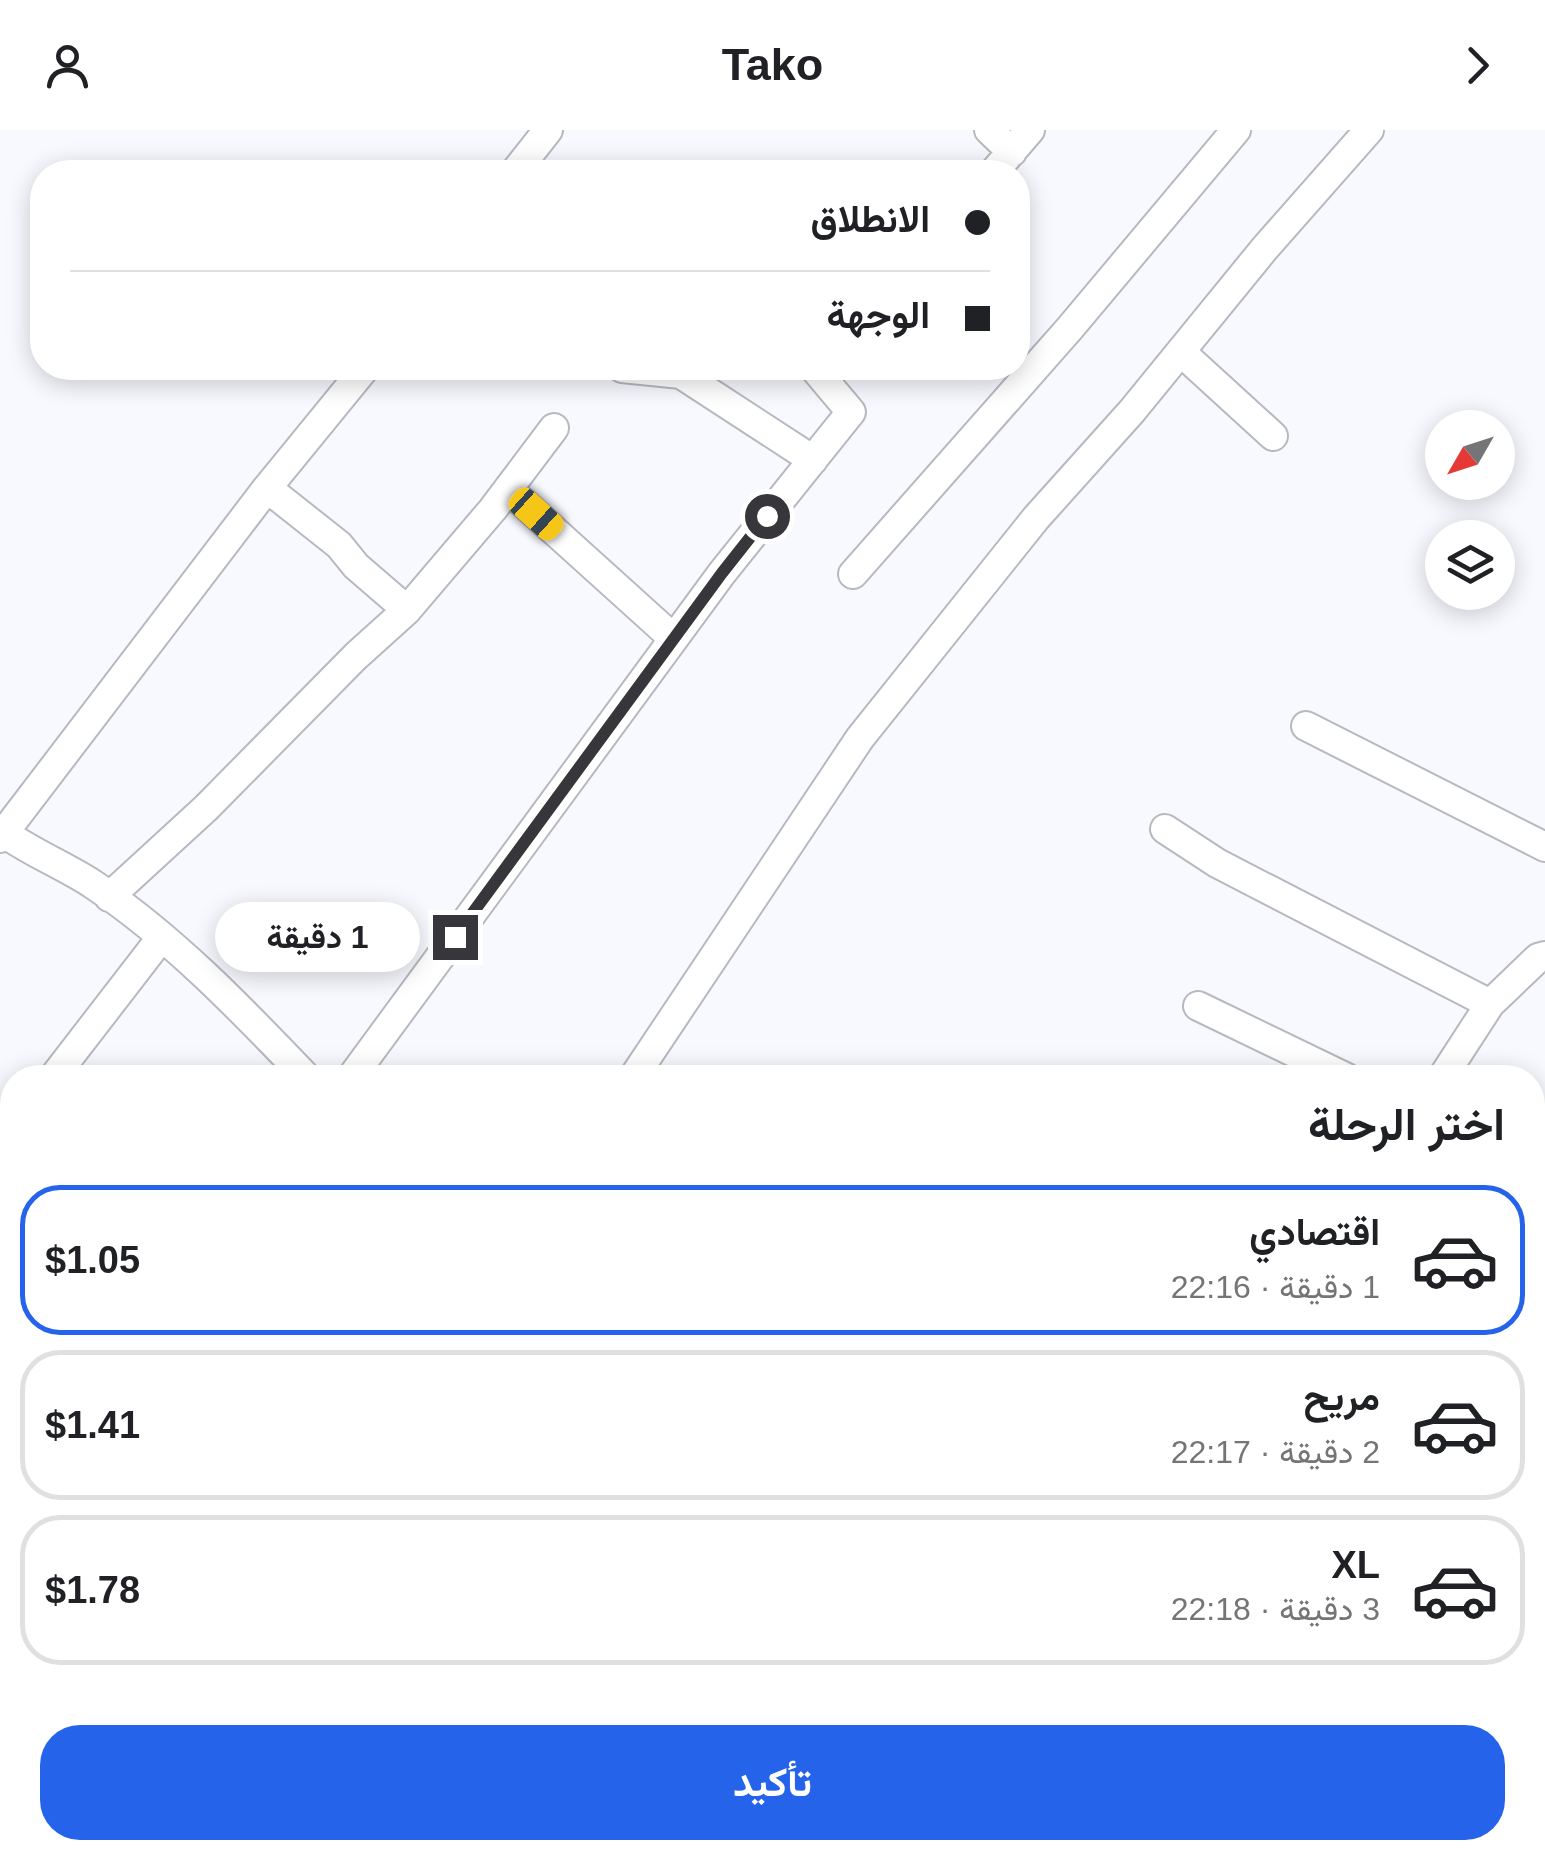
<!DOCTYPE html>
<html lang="ar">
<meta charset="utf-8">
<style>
:root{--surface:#fff;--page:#f6f6f6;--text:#202124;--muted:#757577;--line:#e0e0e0;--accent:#2563eb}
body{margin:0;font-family:Helvetica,Vazirmatn,sans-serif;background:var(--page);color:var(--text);direction:rtl;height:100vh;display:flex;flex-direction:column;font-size:38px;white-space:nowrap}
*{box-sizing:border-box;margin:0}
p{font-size:32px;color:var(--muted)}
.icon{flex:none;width:55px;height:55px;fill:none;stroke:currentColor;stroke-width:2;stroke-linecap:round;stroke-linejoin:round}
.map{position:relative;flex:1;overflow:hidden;direction:ltr}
.panel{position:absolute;left:0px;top:935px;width:1545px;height:795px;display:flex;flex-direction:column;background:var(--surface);border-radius:40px 40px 0 0;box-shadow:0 5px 25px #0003;direction:rtl}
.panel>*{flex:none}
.guide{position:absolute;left:30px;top:30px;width:1000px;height:220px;border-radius:40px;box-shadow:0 5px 25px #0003;direction:rtl;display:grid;align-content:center;height:220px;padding:0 40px;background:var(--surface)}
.needle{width:65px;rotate:231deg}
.buttons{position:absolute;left:1425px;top:280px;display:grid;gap:20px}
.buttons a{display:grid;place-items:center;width:90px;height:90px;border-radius:50%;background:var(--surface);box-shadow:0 5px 25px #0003;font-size:50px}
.end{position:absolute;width:45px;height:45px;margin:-22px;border:12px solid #37373b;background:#fff;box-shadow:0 0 0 5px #fff}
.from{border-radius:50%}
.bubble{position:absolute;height:70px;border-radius:35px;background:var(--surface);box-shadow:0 5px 25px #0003;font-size:32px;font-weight:700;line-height:70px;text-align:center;direction:rtl}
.car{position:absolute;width:30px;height:60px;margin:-30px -15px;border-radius:12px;box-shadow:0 0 8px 2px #0007;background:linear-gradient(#f5c518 24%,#345 0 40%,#f5c518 0 76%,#345 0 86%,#f5c518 0)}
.guide b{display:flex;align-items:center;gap:35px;height:95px;font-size:38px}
.guide b+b{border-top:2px solid var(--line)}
.guide i{width:25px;height:25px;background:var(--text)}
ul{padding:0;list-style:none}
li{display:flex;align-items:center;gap:30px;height:150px;margin:0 20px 15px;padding:0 20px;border:5px solid var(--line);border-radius:40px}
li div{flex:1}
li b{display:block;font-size:38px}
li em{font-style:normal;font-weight:700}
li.on{border-color:var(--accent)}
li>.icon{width:90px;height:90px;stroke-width:1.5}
h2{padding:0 40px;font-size:45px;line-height:120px}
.primary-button{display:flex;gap:20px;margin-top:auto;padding:20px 40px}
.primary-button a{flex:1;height:115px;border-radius:40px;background:var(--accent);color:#fff;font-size:40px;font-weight:700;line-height:115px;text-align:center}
header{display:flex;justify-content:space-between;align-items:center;height:130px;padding:0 40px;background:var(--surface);font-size:45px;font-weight:700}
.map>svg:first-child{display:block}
.green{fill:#b7fbd0}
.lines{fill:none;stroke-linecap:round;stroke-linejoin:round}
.street-casing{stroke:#b7b9c1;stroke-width:32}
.street{stroke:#fff;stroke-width:28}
.route{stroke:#37373b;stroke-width:12}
</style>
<header><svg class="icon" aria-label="forward" viewBox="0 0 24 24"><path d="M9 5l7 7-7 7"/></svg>Tako<svg class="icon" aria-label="person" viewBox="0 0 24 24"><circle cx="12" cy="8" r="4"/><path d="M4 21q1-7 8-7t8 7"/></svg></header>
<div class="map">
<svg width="1545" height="1730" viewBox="0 0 1545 1730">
<rect width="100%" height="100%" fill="#f8f9fe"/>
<path class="green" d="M871 1718H1042L1039 1730H866Z"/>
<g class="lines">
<g class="street-casing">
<path id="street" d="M989 0 1012 22
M515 42 548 0
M994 42 1030 0
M1181 222 1273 306
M622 238 681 244 813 330
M267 358 339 415 356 436 407 480
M508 359 673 508
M853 444 1070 198 1236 0
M1306 596 1545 717
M1165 699 1217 733 1490 874
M0 700C29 722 64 735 94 755 173 808 241 879 307 948
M0 708 267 358 365 238
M109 767 206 678 356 526 407 480 493 379 554 298
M1198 876 1347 948
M53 948 161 808
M351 948 722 443 851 282 814 238
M633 948 860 608 1036 388 1132 281 1265 118 1369 0
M1442 948 1490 874 1538 828 1545 826
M0 1016 12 1000
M0 1414 12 1396
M1532 1497 1545 1473
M280 1718 297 1730
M1371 1718 1394 1730
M75 1730 85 1718
M759 1730 763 1718
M1230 1730 1235 1718
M1410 1730 1417 1718"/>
</g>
<use href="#street" class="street"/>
</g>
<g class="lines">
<path class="route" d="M455 807 722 443 767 386"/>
</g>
</svg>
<div class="buttons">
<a><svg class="needle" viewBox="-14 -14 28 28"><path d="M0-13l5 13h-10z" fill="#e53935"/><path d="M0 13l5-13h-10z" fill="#757577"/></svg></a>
<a><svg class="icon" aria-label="layers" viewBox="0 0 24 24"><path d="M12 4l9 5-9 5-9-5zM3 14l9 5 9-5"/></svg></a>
</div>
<i class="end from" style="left:767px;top:386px"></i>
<i class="end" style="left:455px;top:807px"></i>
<div class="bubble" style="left:215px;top:772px;width:205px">1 دقيقة</div>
<i class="car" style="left:536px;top:384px;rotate:132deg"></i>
<div class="guide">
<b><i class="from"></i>الانطلاق</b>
<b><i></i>الوجهة</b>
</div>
<section class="panel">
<h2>اختر الرحلة</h2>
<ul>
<li class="on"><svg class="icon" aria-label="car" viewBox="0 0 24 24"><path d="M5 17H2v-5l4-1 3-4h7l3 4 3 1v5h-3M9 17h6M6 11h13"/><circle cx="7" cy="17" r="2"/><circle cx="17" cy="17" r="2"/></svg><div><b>اقتصادي</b><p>1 دقيقة · 22:16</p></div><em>$1.05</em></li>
<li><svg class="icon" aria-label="car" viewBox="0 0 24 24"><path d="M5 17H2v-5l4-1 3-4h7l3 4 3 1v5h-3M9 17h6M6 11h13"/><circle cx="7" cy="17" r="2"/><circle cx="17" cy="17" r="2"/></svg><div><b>مريح</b><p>2 دقيقة · 22:17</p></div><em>$1.41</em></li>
<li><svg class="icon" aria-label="car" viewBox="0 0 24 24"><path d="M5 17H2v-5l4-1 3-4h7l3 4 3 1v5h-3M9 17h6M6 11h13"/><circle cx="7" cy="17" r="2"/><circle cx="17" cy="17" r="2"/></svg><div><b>XL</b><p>3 دقيقة · 22:18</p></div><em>$1.78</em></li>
</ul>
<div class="primary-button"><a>تأكيد</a></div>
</section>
</div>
